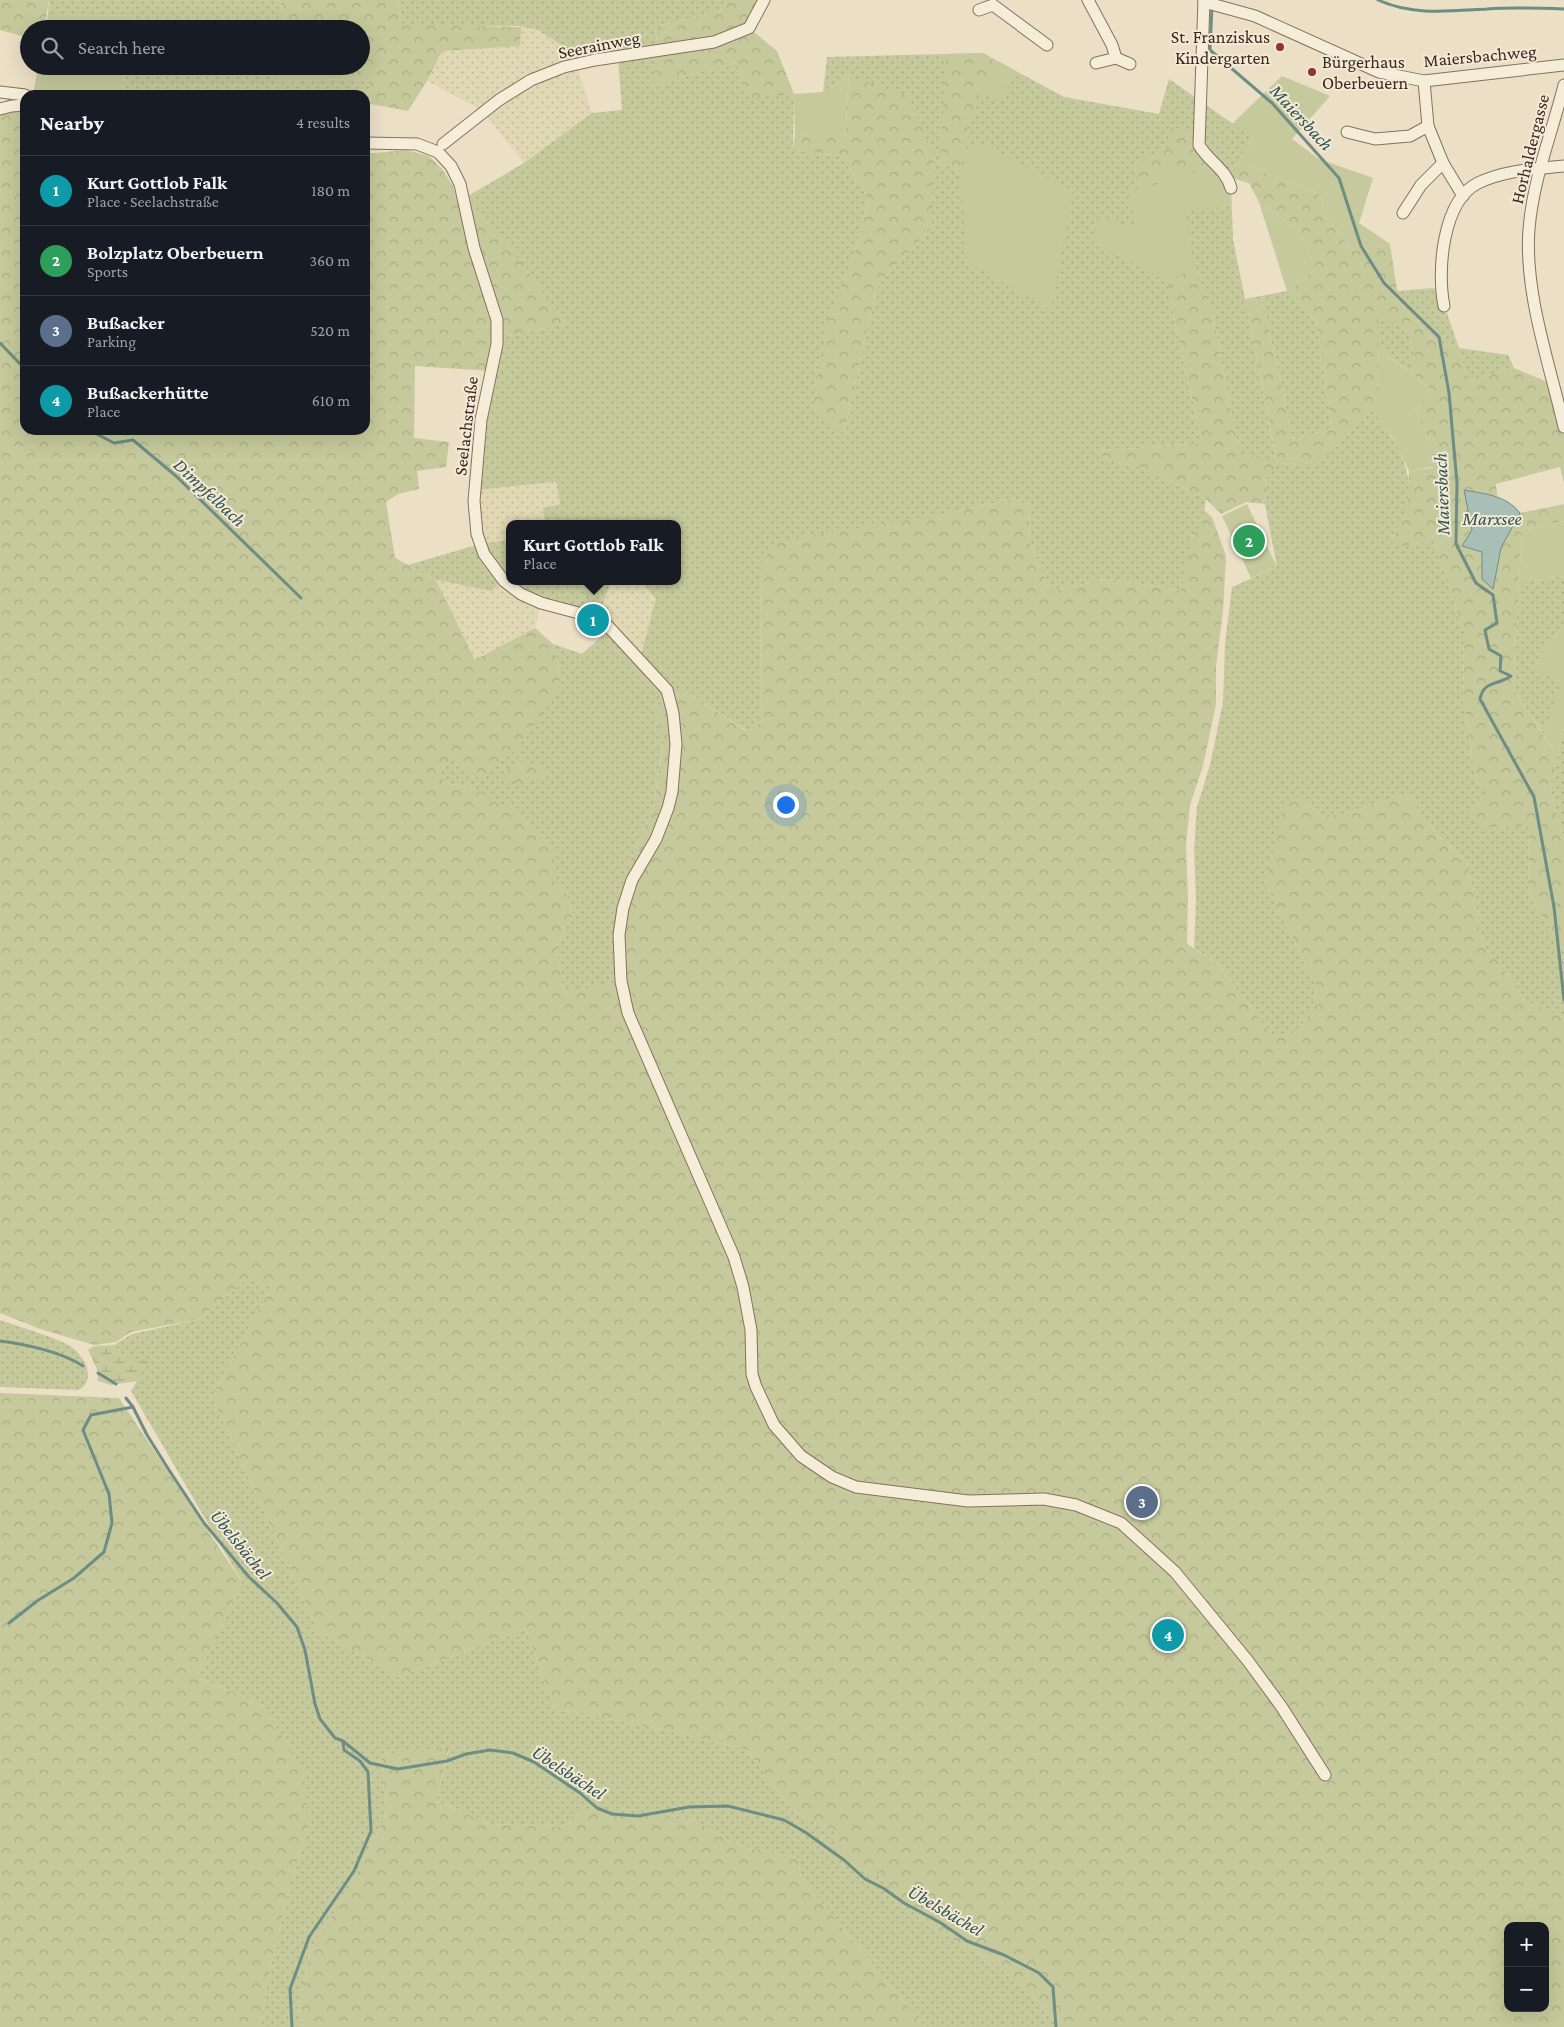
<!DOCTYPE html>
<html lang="en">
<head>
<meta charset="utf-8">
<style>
  body { margin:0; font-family:"Crimson Pro",serif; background:#242831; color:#f1f3f6 }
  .controls { position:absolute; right:15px; bottom:15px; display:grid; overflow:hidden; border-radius:10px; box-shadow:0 5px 20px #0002 }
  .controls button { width:45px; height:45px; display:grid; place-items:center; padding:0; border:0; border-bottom:1px solid #363941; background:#171b24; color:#f1f3f6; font:25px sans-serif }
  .you { position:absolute; left:785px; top:804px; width:18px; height:18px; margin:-12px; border:4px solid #fff; border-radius:50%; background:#1a73e8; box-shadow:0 0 0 8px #1a73e833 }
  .badge { display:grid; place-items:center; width:32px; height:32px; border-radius:50%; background:#b45309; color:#fff; font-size:16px; font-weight:700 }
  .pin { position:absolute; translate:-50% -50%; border:2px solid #fff; box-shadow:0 1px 5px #0006 }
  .popup { position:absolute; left:506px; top:520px; width:175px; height:65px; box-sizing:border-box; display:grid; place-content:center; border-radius:10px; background:#171b24; filter:drop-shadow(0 1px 4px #0005); font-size:16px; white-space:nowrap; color:#9ea1a6 }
  .popup b { font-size:19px; color:#f1f3f6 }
  .popup::after { content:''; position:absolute; left:50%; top:100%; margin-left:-10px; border:10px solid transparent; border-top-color:#171b24 }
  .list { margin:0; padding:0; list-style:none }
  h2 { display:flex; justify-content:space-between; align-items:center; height:65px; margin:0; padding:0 20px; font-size:21px }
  h2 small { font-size:16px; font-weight:400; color:#9ea1a6 }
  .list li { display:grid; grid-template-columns:32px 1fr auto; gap:15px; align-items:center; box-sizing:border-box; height:70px; padding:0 20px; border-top:1px solid #363941 }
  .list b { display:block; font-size:19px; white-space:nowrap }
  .list p { margin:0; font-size:16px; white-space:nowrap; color:#9ea1a6 }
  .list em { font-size:16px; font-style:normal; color:#9ea1a6 }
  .icon { flex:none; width:28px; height:28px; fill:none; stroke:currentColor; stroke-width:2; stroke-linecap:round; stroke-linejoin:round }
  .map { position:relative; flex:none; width:1564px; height:2027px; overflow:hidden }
  .search { position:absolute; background:#171b24; box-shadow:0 5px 20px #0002; left:20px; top:20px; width:350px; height:55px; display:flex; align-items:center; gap:12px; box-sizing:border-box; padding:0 18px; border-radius:28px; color:#9ea1a6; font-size:19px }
  .panel { position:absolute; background:#171b24; box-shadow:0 5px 20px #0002; left:20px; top:90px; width:350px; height:345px; border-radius:15px }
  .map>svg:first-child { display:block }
</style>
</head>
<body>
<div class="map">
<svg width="1564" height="2027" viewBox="0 0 1564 2027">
  <defs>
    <pattern id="farmland-dots" width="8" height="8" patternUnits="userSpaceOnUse" patternTransform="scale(1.25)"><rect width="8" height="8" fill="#e0d8b4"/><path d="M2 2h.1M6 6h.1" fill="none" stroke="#c1ba9a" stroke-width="1.8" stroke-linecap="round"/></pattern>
    <pattern id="grass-dots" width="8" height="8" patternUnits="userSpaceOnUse" patternTransform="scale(1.25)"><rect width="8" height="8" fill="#c5c99b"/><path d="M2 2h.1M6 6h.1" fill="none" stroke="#aaad85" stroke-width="1.8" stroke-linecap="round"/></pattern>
    <pattern id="forest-crowns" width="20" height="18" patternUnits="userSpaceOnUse" patternTransform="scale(1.25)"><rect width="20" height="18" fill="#c5c99b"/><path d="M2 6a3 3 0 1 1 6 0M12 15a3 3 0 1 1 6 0" fill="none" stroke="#aaad85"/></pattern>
    <pattern id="wetland-marsh" width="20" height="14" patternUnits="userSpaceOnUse" patternTransform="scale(1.25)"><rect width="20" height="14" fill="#c5c99b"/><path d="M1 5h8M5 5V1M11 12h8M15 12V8" fill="none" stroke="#aaad85"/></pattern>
  </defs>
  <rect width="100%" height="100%" fill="#ebdfc6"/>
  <g fill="url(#farmland-dots)">
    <polygon points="519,26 538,30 580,57 576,64 592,113 524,163 482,110 427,81 442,51 520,46"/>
    <polygon points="556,482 560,504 543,508 545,524 509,524 509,540 480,544 476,490"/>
    <polygon points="436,580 492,591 498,584 541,603 535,628 475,661"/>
    <polygon points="611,581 642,581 657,599 641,656 598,620"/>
  </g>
  <g fill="url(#grass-dots)">
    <polygon points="49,0 280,0 286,29 133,29 135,16 48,14"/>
    <path d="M399,0H726L722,10L655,27L658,51L652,89L676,78L737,63L749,97L794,94L793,150L841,156L868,198L854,255L844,433L878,285L932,227L849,76L823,92L827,57L983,53L1064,97L1159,114L1169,79L1253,138L1228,178L1231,188L1233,239L1245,299L1287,291L1317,322L1332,429L1293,439L1262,298L1246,302L1277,464L1322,462L1372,409C1395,439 1415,468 1407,507C1405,518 1397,529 1392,539L1394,546L1434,541L1464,631L1463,698L1475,777L1486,798V828L1529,826L1528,894L1564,952V1018L1524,1000L1502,965L1483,945L1467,862L1439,836L1406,794L1342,815L1321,814L1297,797L1266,884L1316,986L1313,1008L1297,1032L1273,1037L1219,965L1194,948L1196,900L1194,848L1197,807L1210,765L1223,702L1225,644L1232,587L1277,567L1265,504L1267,478L1239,454L1212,310L1169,281L1174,318L1202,443L1100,451L1105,459L1142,468L1206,499L1202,526L1193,534L1182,590L1108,579L1050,591L1030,542L1029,506L1015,499L943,514L760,567L761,723L747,731L685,691L654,704L663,741L653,809L633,853L617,983L564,993L556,947L573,915L566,893L554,882V850L473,788L445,783L440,772L452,758L561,674L553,644L582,654L610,629L641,655L656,599L642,581H677V524H545L543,508L560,504L556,482L476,490L481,420L503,337L564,324L468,196L524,163L592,113L622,110L618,58L576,64L580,57L538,30L519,26H402Z"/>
    <polygon points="126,66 269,66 281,82 368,78 371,104 365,105 365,95 121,95"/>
    <polygon points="1434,288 1444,305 1459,348 1508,355 1514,368 1468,382 1459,348 1436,342 1399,303 1397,291"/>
    <polygon points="1378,314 1407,331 1415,356 1404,368 1378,348"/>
    <polygon points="509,540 509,581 611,581 601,610 586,615 541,603 498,584 492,591 436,580 408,565 480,544"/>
    <polygon points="1564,576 1564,621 1562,627 1531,668 1563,681 1544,735 1513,688 1519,583"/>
    <polygon points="1564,728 1564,840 1551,792 1557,756"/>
    <polygon points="247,1279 271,1287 212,1397 318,1631 398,1677 526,1628 554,1709 666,1730 747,1750 792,1811 835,1831 836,1862 878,1875 925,1924 987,1958 1033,1995 1059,2027 925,2027 801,1878 798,1858 739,1846 695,1821 575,1810 568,1827 491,1824 436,1801 449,1749 381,1754 386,1816 342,1901 310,1949 299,2009 303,2027 260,2027 268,1979 287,1896 309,1825 263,1705 197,1677 242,1582 131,1391 137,1381 125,1357 114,1345 132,1334 200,1319"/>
    <path d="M0,1320C16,1326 62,1339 73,1348C81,1355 88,1364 88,1375C88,1382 84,1388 78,1390L0,1387Z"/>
  </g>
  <g fill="url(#forest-crowns)" fill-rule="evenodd">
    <polygon points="0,0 49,0 44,29 29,29 29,38 0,30"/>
    <polygon points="280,0 399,0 402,25 521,27 520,46 442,51 427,81 408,111 371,104 368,78 281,82 269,66 361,66 361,29 286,29"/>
    <polygon points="726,0 764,0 749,28 777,51 794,94 749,98 737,63 676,78 651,90 658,51 655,27 722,10"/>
    <polygon points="983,53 993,59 979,93 960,171 940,163 946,54"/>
    <polygon points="849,76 908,96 933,154 932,227 878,285 844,433 812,410 827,323 854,255 868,198 841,156 793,150 795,135 845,137"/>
    <path d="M25,97V430H365V154L405,150L429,156L442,169L453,186L479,276L494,320L491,371L415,366L414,438L449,442L446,467L417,471L419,489L398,494L386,502L395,558L436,580L475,660L535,628L553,644L561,674L556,694L517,749L480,779L452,758L440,772L445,783L473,788L513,810L554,850V881L566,893L573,915L556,947L564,993L617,982L616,918L633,853L653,809L663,743L654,704L685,691L746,731L761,723L760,567L775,542L943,514L1015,499L1029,506L1030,542L1050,591L1108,579L1181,590L1193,534L1202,526L1204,510L1212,517L1226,556L1223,611L1216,666V704L1203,766L1190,805L1186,845L1188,898L1187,944L1219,965L1273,1037L1297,1032L1313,1008L1316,986L1266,884L1284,801L1297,797L1321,814L1342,815L1406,794L1439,836L1467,862L1483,945L1502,965L1524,1000L1564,1018V2027H1059L1033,1995L987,1958L925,1924L878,1875L835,1862V1831L792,1811L747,1750L666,1730L554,1709L526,1628L398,1677L318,1631L212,1397L271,1287L247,1279L200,1319L131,1332L116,1342L94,1345L40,1329L0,1313V105L10,98ZM1508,1926H1545V2008H1508Z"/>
    <polygon points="1171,127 1199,133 1199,145 1228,177 1238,162 1319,194 1326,217 1353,251 1390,244 1399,303 1436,342 1459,348 1468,382 1514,368 1543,380 1556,391 1564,415 1564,483 1560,467 1496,484 1497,496 1464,490 1472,530 1462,546 1482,552 1482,578 1493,588 1501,548 1520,513 1564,504 1564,521 1522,530 1513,688 1557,756 1551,792 1564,840 1564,952 1528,894 1529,826 1486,828 1465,815 1486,798 1475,777 1463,698 1464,631 1434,541 1394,547 1392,540 1407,508 1409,471 1433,468 1433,448 1415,409 1430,389 1404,368 1415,356 1407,331 1378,315 1379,398 1372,409 1322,462 1277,464 1267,478 1265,504 1246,502 1221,514 1206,499 1142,468 1105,459 1099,451 1202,443 1174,318 1168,281 1194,268 1212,310 1239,454 1277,463 1246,302 1262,298 1293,439 1332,429 1317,322 1287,291 1316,270 1301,232 1259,202 1249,183 1228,177 1165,169 1164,182 1138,190 1137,168 1141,159 1169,149"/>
    <polygon points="472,200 515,254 565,324 503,337 460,204"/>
    <polygon points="524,760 542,767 549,775 517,784 501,775 516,762"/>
    <polygon points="0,1393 119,1398 242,1582 197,1677 263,1705 304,1772 309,1825 287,1896 268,1979 260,2027 0,2027"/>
    <polygon points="449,1748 436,1801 491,1824 568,1827 575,1809 695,1821 739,1846 798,1858 801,1878 925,2027 303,2027 299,2009 310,1949 342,1901 386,1816 381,1754"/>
  </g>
  <polygon fill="url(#wetland-marsh)" points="114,1345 125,1357 149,1360 137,1381 111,1385 98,1381 97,1369 88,1350 94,1346"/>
  <g fill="#c5c99b">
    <polygon points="48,14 135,16 133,29 44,29"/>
    <polygon points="993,59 1015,71 1001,101 979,93"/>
    <polygon points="38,66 126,66 121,95 33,95"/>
    <polygon points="849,76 845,138 795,135 794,94 823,92"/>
    <polygon points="1282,76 1330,96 1292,139 1319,159 1373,178 1359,223 1390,244 1353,251 1326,217 1319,194 1238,162 1253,138 1232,124"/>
    <polygon points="976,140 1073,191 1051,310 967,262 960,171"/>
    <polygon points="1165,169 1228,177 1231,188 1231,207 1186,209 1194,268 1168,281 1090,241 1100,216 1136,229 1129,193 1164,182"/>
    <polygon points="1259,202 1301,232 1316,270 1287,291"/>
    <polygon points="1378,348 1430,389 1415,409 1433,448 1433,467 1409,471 1392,436 1372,409 1379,397"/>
    <polygon points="1247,504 1277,567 1251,578 1222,516"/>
    <polygon points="1564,521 1564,576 1519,583 1522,530"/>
    <polygon points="1564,621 1564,728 1557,756 1544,735 1562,681 1530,669 1562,627"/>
  </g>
  <path fill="#a7bfb7" stroke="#6e8d84" d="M1464,490C1485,494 1506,495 1520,513L1501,548L1493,589L1482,579V552L1462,546L1472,530Z"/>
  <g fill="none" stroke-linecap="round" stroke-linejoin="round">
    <g stroke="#6e8d84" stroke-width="3">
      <path d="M1378,0C1413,16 1450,11 1487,9C1512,7 1539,8 1564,9"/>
      <path d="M1212,7L1210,50L1272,103L1339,178L1361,246L1384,283L1439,337L1449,393L1457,483L1456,544L1476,583L1493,595L1497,623L1485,630L1489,649L1501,656L1500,671L1511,676C1497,686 1484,680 1480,699L1534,797L1554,907L1564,1000"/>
      <polyline points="0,343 25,369"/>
      <polyline points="89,430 114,443 133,440 176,476 301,598"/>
      <path d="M0,1341C25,1344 62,1352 83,1366"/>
      <polyline points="98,1373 116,1384"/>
      <polyline points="126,1398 133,1407 147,1435 169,1470 204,1523 249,1577 277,1603 297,1627 305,1650 315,1704 320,1719 335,1738 343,1741 370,1763 398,1769 447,1761 466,1754 490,1750 513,1753 534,1762 580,1793 597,1808 612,1814 638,1816 689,1807 728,1806 784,1820 805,1832 844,1860 865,1879 883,1888 904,1903 941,1923 967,1941 1004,1955 1039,1973 1053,1987 1056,2027"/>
      <polyline points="9,1623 37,1601 74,1578 104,1552 112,1523 109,1494 83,1430 91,1415 133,1407"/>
      <polyline points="292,2027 290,1989 309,1937 354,1871 371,1831 368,1772 360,1761 344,1750 343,1742"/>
    </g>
    <g stroke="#85715d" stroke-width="13">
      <g id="street">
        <polyline points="1088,0 1112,45 1116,58"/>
        <path d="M1204,0L1199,145C1208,161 1226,169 1231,188"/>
        <polyline points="1204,2 1255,16 1379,72 1424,81 1564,65"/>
        <polyline points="979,10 993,5 1047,45"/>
        <polyline points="1096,63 1116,58 1130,64"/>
        <polyline points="1424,81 1428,126 1443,163 1463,196"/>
        <path d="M1564,85C1552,133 1533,179 1529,229C1524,293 1550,365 1564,427"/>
        <polyline points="0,92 25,95"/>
        <polyline points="0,109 12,106 25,105"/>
        <polyline points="1347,132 1375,139 1410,136 1428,126"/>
        <polyline points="365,143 417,144 438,152 451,166 460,184 474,248 497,320 497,344 481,420 474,501 477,534 484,554 504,581 521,594 541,603 586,615 606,624 667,690 673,713 676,744 672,792 668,808 656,839 632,880 623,908 619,935 621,981 628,1013 734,1257 743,1287 751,1330 752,1374 756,1387 774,1425 801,1456 832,1477 856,1487 968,1501 1044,1499 1076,1505 1121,1523 1175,1572 1248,1661 1281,1706 1325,1775"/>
        <polyline points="443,144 499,100 531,80 564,67 595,60 714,42 749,28 764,0"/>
        <polyline points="1403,213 1421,185 1443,163"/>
        <path d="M1444,306C1437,272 1442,201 1478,183C1505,170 1535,169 1564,166"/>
      </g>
    </g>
    <use href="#street" stroke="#f6edd9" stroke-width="11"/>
  </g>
  <g fill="#903135" stroke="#f3e9d5" stroke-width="2">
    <circle cx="1280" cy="47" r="5"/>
    <circle cx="1312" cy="72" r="5"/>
  </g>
  <g text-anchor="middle" stroke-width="4" stroke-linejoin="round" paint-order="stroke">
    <g font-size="18" fill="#372a20" stroke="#f3e9d5" text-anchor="end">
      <text x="1270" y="43">St. Franziskus<tspan x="1270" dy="21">Kindergarten</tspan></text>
      <text x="1322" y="68" text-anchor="start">Bürgerhaus<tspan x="1322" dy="21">Oberbeuern</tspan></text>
    </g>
    <g font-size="18" fill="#372a20" stroke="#f3e9d5">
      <text transform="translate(599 45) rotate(-11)" y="6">Seerainweg</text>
      <text transform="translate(1480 56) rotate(-5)" y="6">Maiersbachweg</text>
      <text transform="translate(1530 149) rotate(-76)" y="6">Horhaldergasse</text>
      <text transform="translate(466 426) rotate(-83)" y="6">Seelachstraße</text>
    </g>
    <g font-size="19" font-style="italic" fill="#305552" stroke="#f3e9d5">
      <text transform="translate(1302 117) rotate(47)" y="7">Maiersbach</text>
      <text transform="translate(210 492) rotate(43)" y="7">Dimpfelbach</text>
      <text transform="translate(1441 494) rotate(-92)" y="7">Maiersbach</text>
      <text x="1492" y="525">Marxsee</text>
      <text transform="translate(241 1544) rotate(51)" y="7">Übelsbächel</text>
      <text transform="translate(569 1772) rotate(33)" y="7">Übelsbächel</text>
      <text transform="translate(946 1910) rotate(30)" y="7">Übelsbächel</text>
    </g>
  </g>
</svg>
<div class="controls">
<button>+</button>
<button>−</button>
</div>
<div class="you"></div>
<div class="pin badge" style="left:593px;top:620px;background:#0f9aa8">1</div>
<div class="popup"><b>Kurt Gottlob Falk</b>Place</div>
<div class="pin badge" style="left:1249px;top:541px;background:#2e9e5b">2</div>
<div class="pin badge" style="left:1142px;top:1502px;background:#5c6f8a">3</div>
<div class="pin badge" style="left:1168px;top:1635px;background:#0f9aa8">4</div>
<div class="search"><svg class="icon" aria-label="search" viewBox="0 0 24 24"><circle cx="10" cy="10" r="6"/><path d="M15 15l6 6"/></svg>Search here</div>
<section class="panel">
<h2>Nearby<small>4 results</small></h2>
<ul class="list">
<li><span class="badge" style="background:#0f9aa8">1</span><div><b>Kurt Gottlob Falk</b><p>Place · Seelachstraße</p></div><em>180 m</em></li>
<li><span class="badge" style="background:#2e9e5b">2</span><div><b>Bolzplatz Oberbeuern</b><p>Sports</p></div><em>360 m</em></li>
<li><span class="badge" style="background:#5c6f8a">3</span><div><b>Bußacker</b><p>Parking</p></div><em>520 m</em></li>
<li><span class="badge" style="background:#0f9aa8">4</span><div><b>Bußackerhütte</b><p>Place</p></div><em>610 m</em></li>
</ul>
</section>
</div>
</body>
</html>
